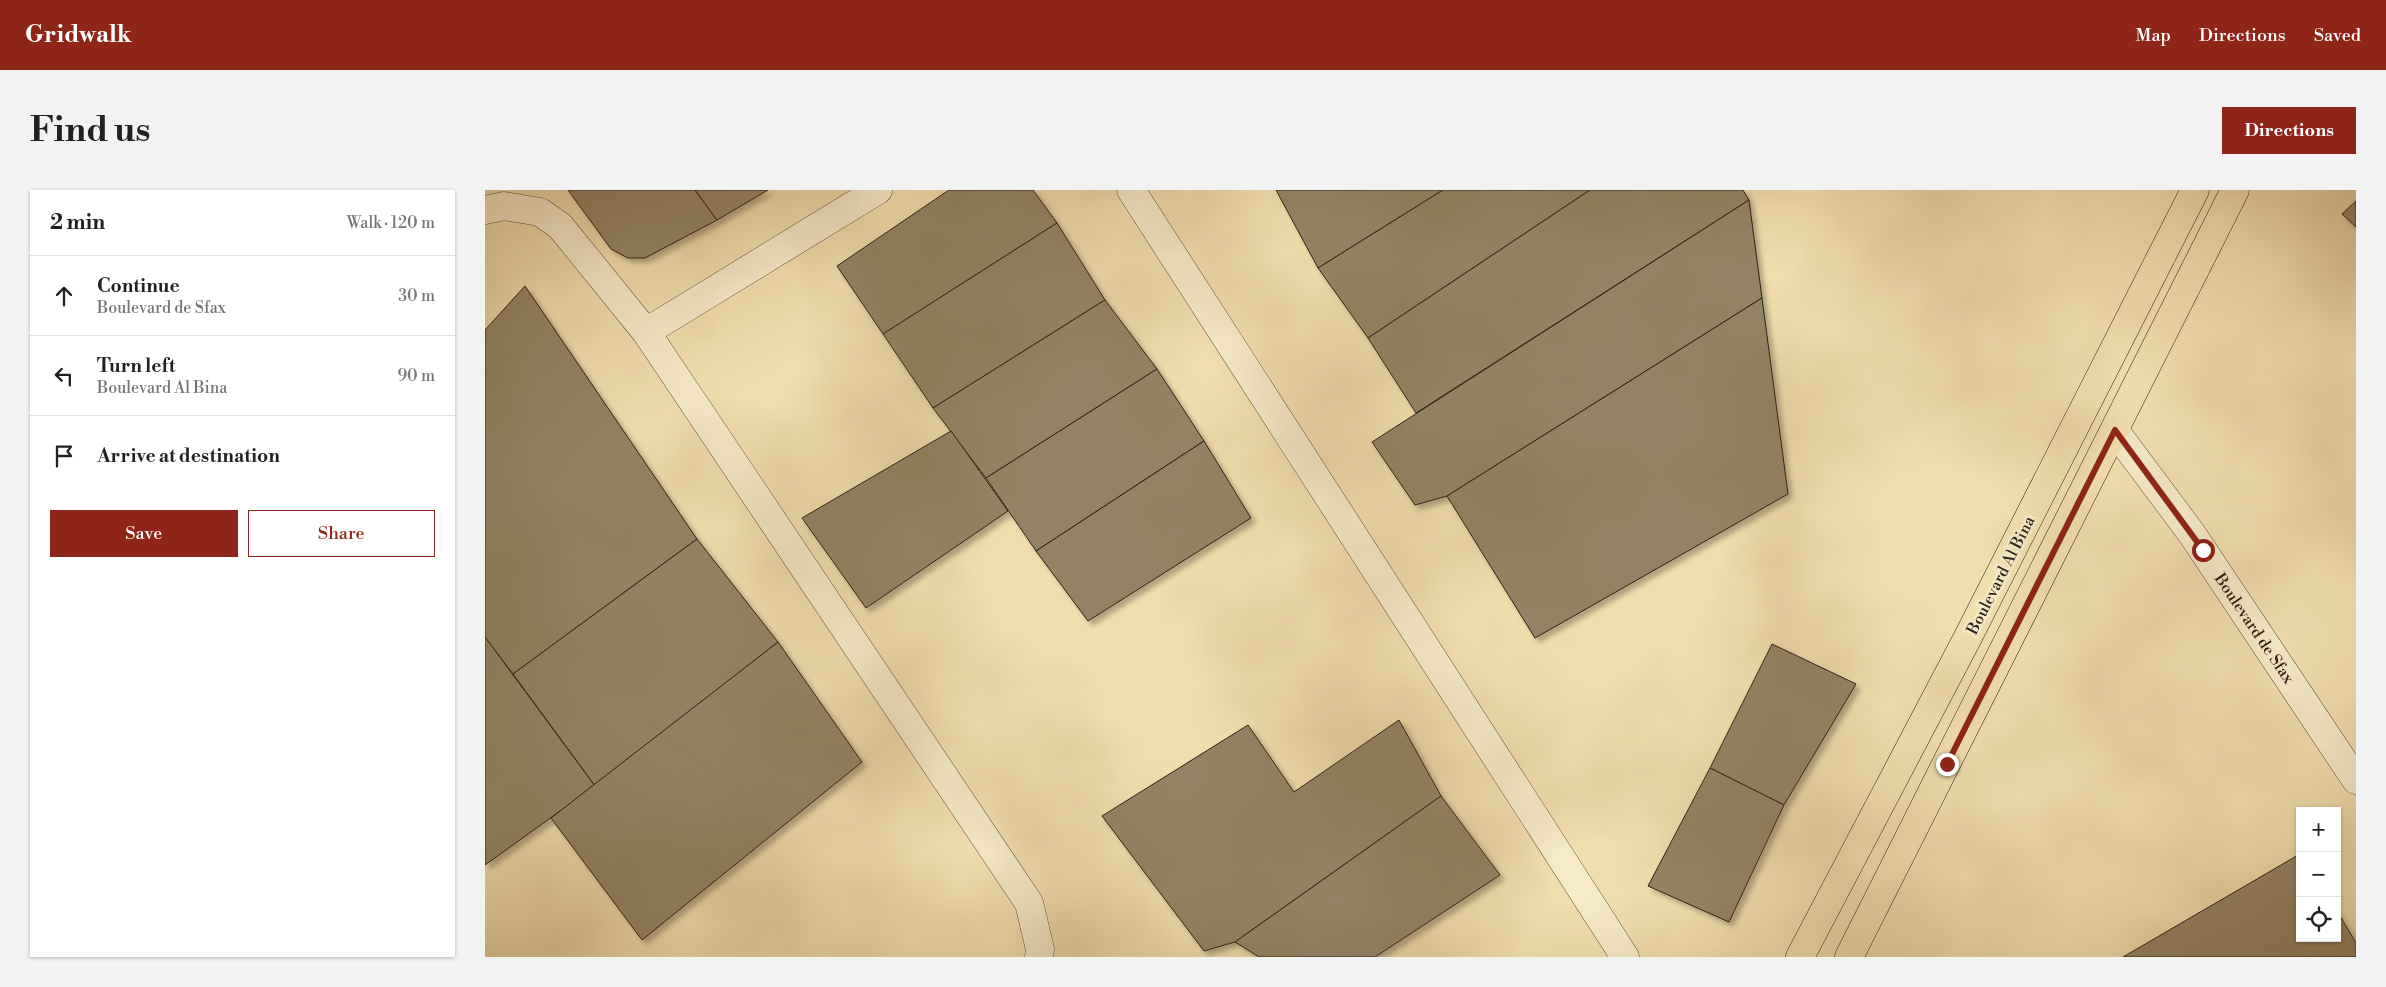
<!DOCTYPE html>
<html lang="en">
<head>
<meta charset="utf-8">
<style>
  body { margin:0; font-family:"Libre Bodoni",serif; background:#f2f2f2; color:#202124 }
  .controls { position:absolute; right:15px; bottom:15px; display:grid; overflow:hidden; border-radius:0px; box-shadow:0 1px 4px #0004 }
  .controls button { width:45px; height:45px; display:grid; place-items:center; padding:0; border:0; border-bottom:1px solid #e0e0e0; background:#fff; color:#202124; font:25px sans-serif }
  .stop { position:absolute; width:15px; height:15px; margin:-11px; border:4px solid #8f2418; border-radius:50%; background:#fff }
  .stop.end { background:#8f2418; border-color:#fff; box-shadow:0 1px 5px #0008 }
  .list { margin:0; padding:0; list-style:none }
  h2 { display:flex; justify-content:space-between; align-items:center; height:65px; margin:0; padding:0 20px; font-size:21px }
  h2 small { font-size:16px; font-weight:400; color:#757577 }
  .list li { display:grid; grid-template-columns:32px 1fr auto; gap:15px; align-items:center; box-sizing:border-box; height:80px; padding:0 20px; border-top:1px solid #e0e0e0 }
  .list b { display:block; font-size:19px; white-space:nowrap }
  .list p { margin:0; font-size:16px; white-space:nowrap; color:#757577 }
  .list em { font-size:16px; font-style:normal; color:#757577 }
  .actions { display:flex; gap:10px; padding:15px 20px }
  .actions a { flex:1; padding:11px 0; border:1px solid #8f2418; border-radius:0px; text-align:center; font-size:18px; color:#8f2418 }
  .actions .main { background:#8f2418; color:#fff }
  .icon { flex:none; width:28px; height:28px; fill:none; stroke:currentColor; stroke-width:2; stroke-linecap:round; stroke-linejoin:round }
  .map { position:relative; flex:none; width:1871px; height:767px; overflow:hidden; border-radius:0px }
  header { display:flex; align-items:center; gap:30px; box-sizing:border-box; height:70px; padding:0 25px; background:#8f2418; color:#fff }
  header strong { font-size:24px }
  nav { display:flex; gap:28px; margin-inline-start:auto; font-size:18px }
  .intro { display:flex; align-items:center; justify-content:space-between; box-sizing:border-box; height:120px; padding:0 30px }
  h1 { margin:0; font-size:35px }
  .button { padding:12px 22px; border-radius:0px; background:#8f2418; color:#fff; font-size:18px; font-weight:700 }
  main { display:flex; gap:30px; padding:0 30px }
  aside { flex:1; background:#fff; border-radius:0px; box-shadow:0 1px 4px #0004 }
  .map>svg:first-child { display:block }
</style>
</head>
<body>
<header>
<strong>Gridwalk</strong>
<nav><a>Map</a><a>Directions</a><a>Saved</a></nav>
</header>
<div class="intro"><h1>Find us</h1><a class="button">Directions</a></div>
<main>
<aside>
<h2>2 min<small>Walk · 120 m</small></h2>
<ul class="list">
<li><svg class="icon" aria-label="ahead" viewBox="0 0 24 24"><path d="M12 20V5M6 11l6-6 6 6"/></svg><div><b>Continue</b><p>Boulevard de Sfax</p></div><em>30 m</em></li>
<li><svg class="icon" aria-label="left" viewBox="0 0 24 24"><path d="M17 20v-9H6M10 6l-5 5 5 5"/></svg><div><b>Turn left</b><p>Boulevard Al Bina</p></div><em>90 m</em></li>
<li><svg class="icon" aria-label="arrive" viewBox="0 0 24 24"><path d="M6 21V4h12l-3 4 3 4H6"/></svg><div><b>Arrive at destination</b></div></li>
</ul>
<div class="actions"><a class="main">Save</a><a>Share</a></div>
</aside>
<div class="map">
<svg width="1871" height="767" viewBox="0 0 1871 767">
  <defs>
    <filter id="shadow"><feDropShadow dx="4.5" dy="4.5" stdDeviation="2.5" flood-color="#0004"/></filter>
  </defs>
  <rect width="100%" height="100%" fill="#f1deae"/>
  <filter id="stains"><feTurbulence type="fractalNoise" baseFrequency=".004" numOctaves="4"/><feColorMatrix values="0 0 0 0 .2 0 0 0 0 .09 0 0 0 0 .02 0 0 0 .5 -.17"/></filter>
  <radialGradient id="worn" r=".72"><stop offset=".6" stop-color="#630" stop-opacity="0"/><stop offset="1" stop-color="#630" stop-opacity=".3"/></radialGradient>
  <g fill="#938366" stroke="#2d2117" filter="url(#shadow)">
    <polygon points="83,0 210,0 232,30 160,68 143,68 126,59"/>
    <polygon points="210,0 283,0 232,30"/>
    <polygon points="464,0 548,0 572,33 398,144 352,76"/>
    <polygon points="791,0 958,0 833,78"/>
    <polygon points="958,0 1105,0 883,148 833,78"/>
    <polygon points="1105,0 1258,0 1264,10 931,223 883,148"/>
    <polygon points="1264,10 1277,108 962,306 930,315 887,252"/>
    <polygon points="1871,11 1871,37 1857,24"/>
    <polygon points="572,33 620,110 448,218 398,144"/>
    <polygon points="40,96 212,349 28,484 0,447 0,140"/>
    <polygon points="1277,108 1303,304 1050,448 962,306"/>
    <polygon points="620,110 672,179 501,288 448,218"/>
    <polygon points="672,179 719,251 551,361 501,288"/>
    <polygon points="466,241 523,321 381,418 317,328"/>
    <polygon points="719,251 766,328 603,431 551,361"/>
    <polygon points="212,349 293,452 110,596 28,484"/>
    <polygon points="0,447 110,596 0,675"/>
    <polygon points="293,452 377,572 157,750 66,628"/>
    <polygon points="1287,454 1371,494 1299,615 1225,578"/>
    <polygon points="914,530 956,606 750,752 719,761 617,626 763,535 809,602"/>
    <polygon points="1225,578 1299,615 1244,732 1163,696"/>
    <polygon points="956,606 1015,685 890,767 774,767 750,752"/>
    <polygon points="1815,664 1815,748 1852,748 1852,721 1871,753 1871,767 1638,767"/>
  </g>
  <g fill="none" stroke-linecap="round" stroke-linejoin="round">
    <g stroke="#5e503d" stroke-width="29">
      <g id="minor">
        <polyline points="646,0 1140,767"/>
        <polyline points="0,20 19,16 55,22 75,36 161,142 544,713 555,759 554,767"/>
        <polyline points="161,142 393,0"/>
        <polyline points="1630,241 1707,344 1871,590"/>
      </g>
    </g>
    <g stroke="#2d2117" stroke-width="29">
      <g id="major">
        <polyline points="1315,767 1482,449 1710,0"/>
        <polyline points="1364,767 1750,0"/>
      </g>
    </g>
    <use href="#minor" stroke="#f6eaca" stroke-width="28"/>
    <use href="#major" stroke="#f1deae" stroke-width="28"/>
  </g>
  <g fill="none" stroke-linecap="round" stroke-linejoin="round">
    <polyline stroke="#8f2418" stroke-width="6" points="1462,574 1630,240 1718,360"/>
  </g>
  <g text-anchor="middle" stroke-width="5" stroke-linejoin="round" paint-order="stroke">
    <g font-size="16" fill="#2d2117" stroke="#f6eaca">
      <text transform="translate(1515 385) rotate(-63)" y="6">Boulevard Al Bina</text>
      <text transform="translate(1770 438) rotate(56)" y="6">Boulevard de Sfax</text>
    </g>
  </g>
  <rect width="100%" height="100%" filter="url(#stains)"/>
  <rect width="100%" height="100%" fill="url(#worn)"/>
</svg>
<div class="controls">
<button>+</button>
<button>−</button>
<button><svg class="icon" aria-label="locate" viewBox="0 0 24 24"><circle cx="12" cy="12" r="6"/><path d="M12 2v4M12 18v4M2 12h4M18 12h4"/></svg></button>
</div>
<div class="stop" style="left:1718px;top:360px"></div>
<div class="stop end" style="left:1462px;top:574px"></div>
</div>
</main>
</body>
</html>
